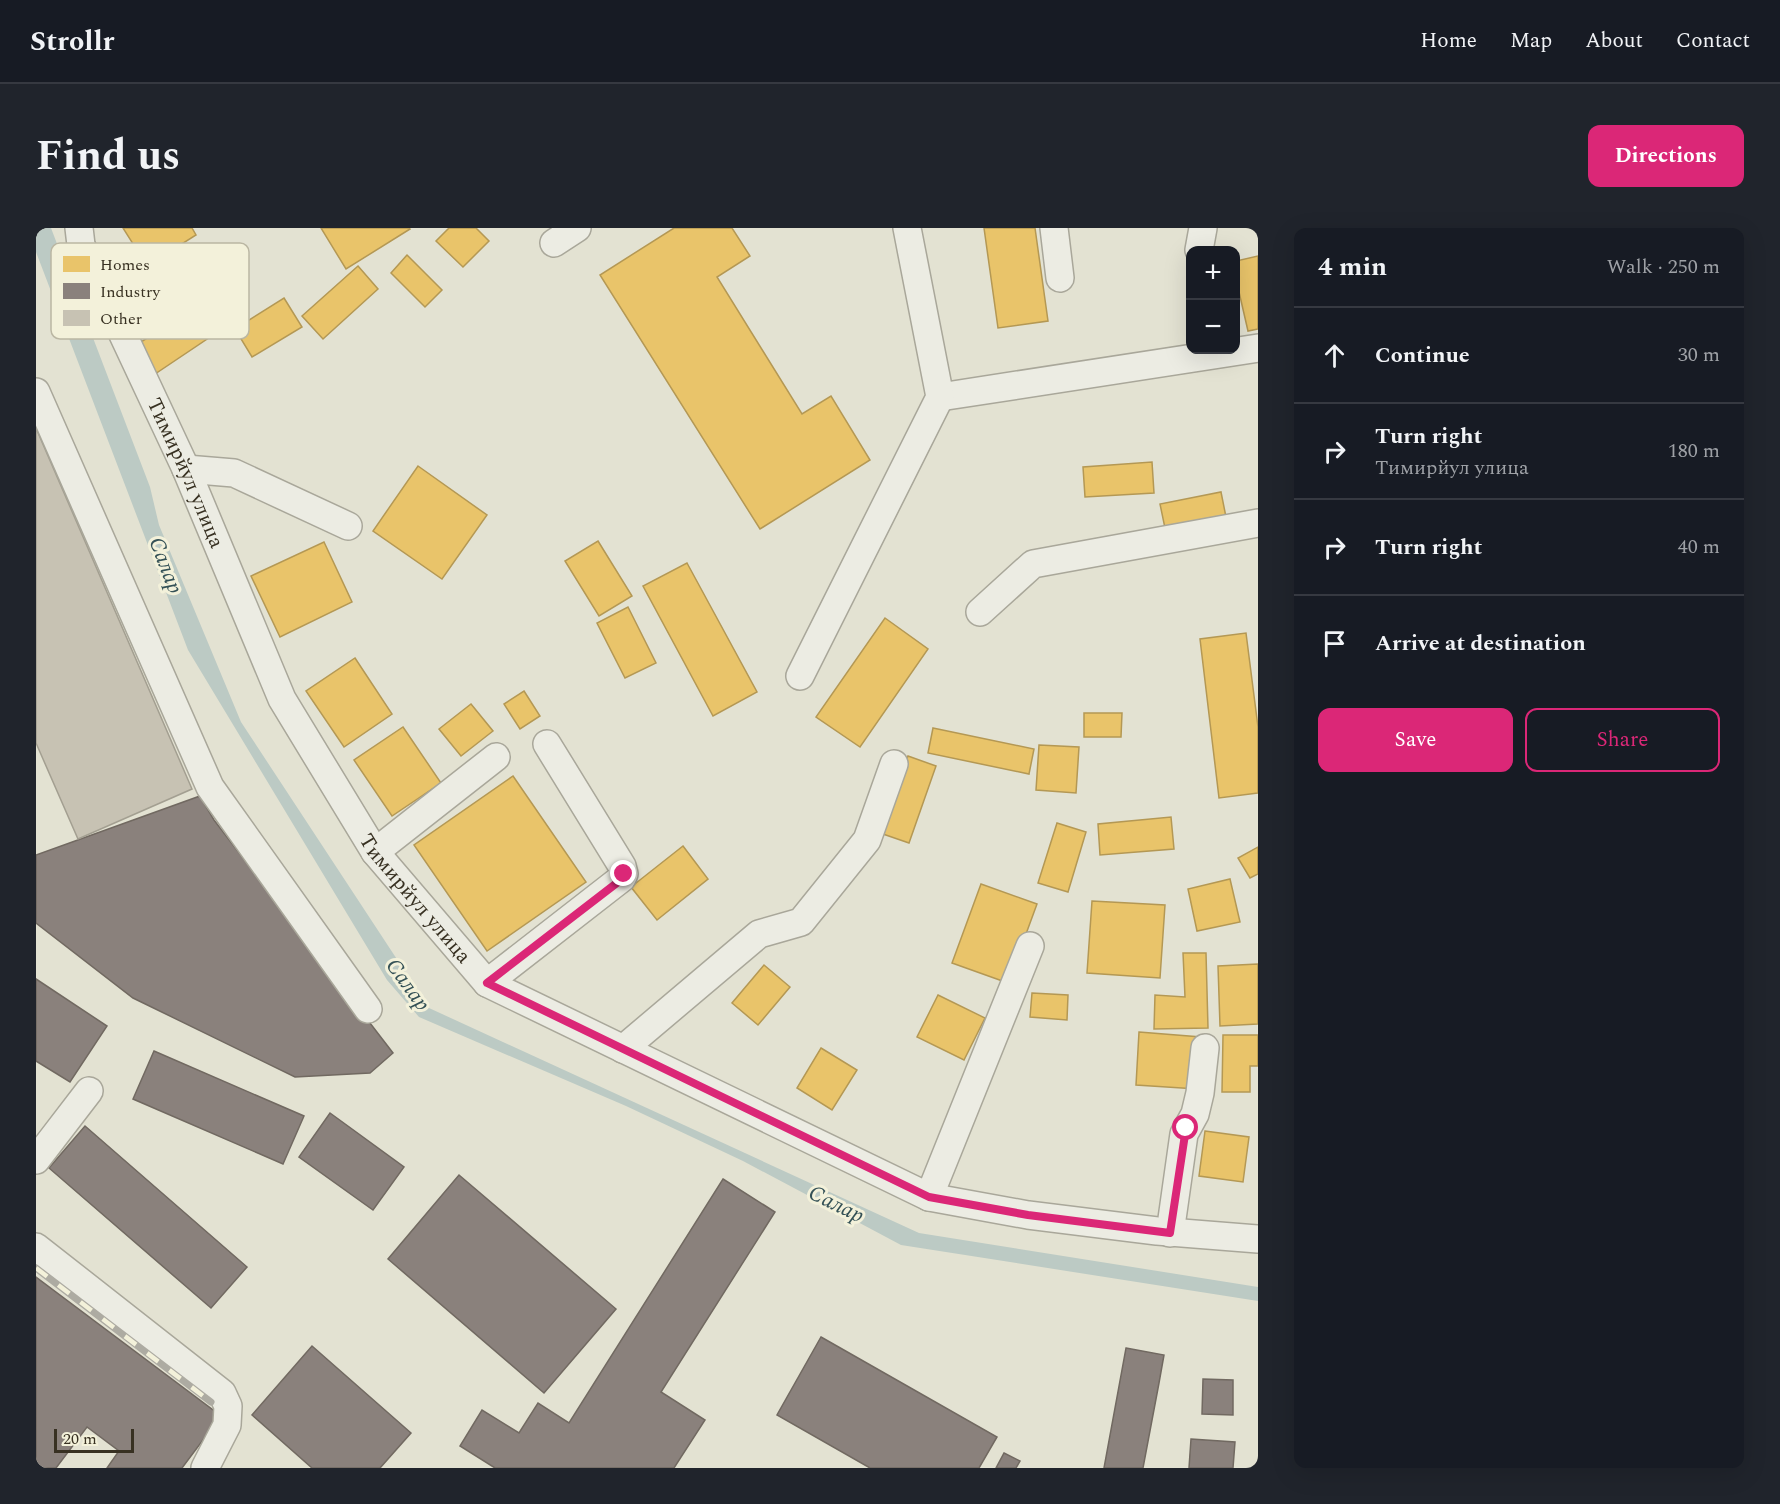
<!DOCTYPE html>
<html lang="en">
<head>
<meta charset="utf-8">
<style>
  body { margin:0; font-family:Spectral,serif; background:#20242c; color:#f1f3f6 }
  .controls { position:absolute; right:18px; top:18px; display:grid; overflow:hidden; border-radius:12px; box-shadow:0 6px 24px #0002 }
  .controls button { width:54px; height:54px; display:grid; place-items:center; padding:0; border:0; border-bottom:2px solid #363941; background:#171b24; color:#f1f3f6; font:30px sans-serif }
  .scale { position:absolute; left:18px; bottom:15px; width:80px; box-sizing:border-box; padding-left:6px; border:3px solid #383122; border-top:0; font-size:16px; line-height:21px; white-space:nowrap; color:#383122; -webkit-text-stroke:4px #f3f1da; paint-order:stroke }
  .stop { position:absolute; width:18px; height:18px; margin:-14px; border:4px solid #db2777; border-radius:50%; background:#fff }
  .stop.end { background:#db2777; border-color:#fff; box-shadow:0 2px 6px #0008 }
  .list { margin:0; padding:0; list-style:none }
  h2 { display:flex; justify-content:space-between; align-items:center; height:78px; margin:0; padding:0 24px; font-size:26px }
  h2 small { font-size:20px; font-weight:400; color:#9ea1a6 }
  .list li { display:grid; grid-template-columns:39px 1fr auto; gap:18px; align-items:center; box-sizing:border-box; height:96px; padding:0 24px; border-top:2px solid #363941 }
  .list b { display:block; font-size:22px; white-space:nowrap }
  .list p { margin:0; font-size:20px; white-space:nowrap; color:#9ea1a6 }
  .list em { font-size:20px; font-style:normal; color:#9ea1a6 }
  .actions { display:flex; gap:12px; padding:18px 24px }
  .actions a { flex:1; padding:14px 0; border:2px solid #db2777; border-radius:12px; text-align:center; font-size:21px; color:#db2777 }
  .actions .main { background:#db2777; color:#fff }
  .icon { flex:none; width:33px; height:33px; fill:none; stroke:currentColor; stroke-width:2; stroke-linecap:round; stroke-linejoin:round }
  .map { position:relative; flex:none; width:1222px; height:1240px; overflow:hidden; border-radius:12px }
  header { display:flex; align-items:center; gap:36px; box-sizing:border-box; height:84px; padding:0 30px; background:#171b24; border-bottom:2px solid #363941 }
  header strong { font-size:28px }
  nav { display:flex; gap:33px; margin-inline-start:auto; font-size:21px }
  .intro { display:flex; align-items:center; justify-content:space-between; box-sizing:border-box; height:144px; padding:0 36px }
  h1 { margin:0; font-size:42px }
  .button { padding:15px 27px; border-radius:12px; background:#db2777; color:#fff; font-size:21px; font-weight:700 }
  main { display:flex; gap:36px; padding:0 36px }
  aside { flex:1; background:#171b24; border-radius:12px; box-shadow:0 6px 24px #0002 }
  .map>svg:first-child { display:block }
</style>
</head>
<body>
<header>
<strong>Strollr</strong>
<nav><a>Home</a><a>Map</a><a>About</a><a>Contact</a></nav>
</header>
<div class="intro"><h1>Find us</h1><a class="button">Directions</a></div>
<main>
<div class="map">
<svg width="1222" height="1240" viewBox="0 0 1222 1240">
  <rect width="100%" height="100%" fill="#e3e2d2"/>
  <polygon fill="#bccac4" points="0,0 15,0 114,259 123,297 205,494 393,780 883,1005 1222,1059 1222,1073 865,1017 707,933 590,878 383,789 351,752 152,422 0,24"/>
  <g fill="#e9c46a" stroke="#b49854" stroke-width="1.5">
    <polygon points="87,0 156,0 160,7 111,38"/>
    <polygon points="285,0 373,0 374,1 310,41"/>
    <polygon points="413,0 440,0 453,13 427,39 400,13"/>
    <polygon points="638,0 696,0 714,28 681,49 766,186 795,168 834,232 724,301 564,47"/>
    <polygon points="948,0 999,0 1012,93 962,100"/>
    <polygon points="371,27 406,62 389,79 355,45"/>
    <polygon points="1222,28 1222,101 1212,103 1200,51 1200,33"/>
    <polygon points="144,30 186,101 119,146 100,117 148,87 122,46"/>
    <polygon points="322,38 342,61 287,111 266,88"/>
    <polygon points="248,70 266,99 216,129 199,101"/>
    <polygon points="1116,234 1118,265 1049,269 1047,239"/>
    <polygon points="382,238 451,287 406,351 337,303"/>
    <polygon points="1185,264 1191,294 1130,305 1124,276"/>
    <polygon points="562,313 596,368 563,388 529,333"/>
    <polygon points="288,314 316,374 244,409 215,348"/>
    <polygon points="651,335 721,464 677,488 607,358"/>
    <polygon points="592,379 620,435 589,450 561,395"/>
    <polygon points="849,390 892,421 824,519 780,489"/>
    <polygon points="1210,405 1222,499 1222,565 1183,570 1164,411"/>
    <polygon points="319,430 356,486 308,519 270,463"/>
    <polygon points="488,463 504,488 484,501 468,476"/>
    <polygon points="435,476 457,503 425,528 403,501"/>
    <polygon points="1048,485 1086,485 1085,509 1048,509"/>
    <polygon points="367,499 405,555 356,588 318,532"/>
    <polygon points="897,500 998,521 993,546 892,525"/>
    <polygon points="1003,517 1043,519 1040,565 1000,562"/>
    <polygon points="872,528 900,538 873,615 844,605"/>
    <polygon points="477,548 550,654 451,723 378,617"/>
    <polygon points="1135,589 1138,621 1064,627 1062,596"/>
    <polygon points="1021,595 1050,604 1032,664 1002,655"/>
    <polygon points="647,618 672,651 621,692 595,659"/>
    <polygon points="1222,619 1222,646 1214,650 1202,630"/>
    <polygon points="1194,651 1204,694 1161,703 1152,661"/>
    <polygon points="945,656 1001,676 972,755 916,735"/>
    <polygon points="1056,673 1129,677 1124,750 1051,745"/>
    <polygon points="1147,725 1170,725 1172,800 1118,801 1119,767 1149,769"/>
    <polygon points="1222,736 1222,796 1184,798 1182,738"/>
    <polygon points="728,737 754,759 722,797 696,775"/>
    <polygon points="996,765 1032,767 1031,792 994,789"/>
    <polygon points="902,767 949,790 928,832 881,809"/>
    <polygon points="1103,804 1165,809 1161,861 1100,857"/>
    <polygon points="1187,807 1222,807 1222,838 1214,838 1214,864 1186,864"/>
    <polygon points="785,820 821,842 796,882 761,860"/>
    <polygon points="1169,903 1213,909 1207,954 1163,948"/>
  </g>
  <g fill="#8a817c" stroke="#716961" stroke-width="1.5">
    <polygon points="164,568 178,592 357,825 334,845 259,849 97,770 0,695 0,627"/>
    <polygon points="0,751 71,798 34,854 0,833"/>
    <polygon points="118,823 268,888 247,936 97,871"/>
    <polygon points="294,885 368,939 337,982 263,929"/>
    <polygon points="49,898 211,1039 175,1080 13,940"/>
    <polygon points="423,947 580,1081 508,1165 352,1031"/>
    <polygon points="687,951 739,984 625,1164 669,1192 638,1240 459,1240 424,1218 446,1182 483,1205 502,1175 533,1195"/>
    <polygon points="0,1049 185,1188 146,1240 71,1240 83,1223 51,1199 20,1240 0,1240"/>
    <polygon points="785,1109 961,1209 943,1240 834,1240 741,1187"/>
    <polygon points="276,1118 375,1205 344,1240 276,1240 216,1187"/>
    <polygon points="1090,1120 1128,1127 1123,1155 1107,1240 1068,1240"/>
    <polygon points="1167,1151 1197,1152 1197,1187 1166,1186"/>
    <polygon points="1155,1211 1199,1214 1197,1240 1153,1240"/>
    <polygon points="968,1225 984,1233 980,1240 960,1240"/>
  </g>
  <polygon fill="#c7c2b3" stroke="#a39f91" stroke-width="1.5" points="0,200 156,561 42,611 0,515"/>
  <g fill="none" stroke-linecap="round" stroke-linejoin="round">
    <g stroke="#a9a79a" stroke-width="30">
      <g id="minor">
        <path id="s1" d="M43,0L45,17L150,241L246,471L339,624L451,755L893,969L992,987L1121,1003L1222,1011"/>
        <polyline points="1018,0 1024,50"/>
        <polyline points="518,15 541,0"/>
        <polyline points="1163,22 1167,0"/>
        <polyline points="0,164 174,559 332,781"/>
        <polyline points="904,169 1222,120"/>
        <polyline points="150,241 198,245 312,298"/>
        <polyline points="944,384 997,336 1222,295"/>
        <polyline points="764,448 904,169 871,0"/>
        <polyline points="339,624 460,529"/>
        <polyline points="451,755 586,650 588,646 586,638 511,516"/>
        <polyline points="587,821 723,706 765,694 831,612 858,536"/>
        <polyline points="0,932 53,863"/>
        <polyline points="893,969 994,718"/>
        <polyline points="1134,1005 1148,906 1159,886 1164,865 1169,820"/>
        <polyline points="0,1019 186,1165 192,1178 191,1197 169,1240"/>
      </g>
    </g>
    <use href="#minor" stroke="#ecece3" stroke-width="27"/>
    <g stroke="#adaba2" stroke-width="7">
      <polyline id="rail" points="0,1040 175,1174"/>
    </g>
    <use href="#rail" stroke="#f3f1da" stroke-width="4.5" stroke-dasharray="14" stroke-linecap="butt"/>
  </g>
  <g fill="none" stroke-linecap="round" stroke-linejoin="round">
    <polyline stroke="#db2777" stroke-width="8" points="588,646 586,651 451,755 893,969 992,987 1134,1005 1150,900"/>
  </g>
  <g text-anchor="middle" stroke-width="6" stroke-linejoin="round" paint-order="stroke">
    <g font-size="21" fill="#383122" stroke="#f3f1da">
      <text dy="7" stroke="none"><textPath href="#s1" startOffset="268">Тимирйул улица</textPath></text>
      <text dy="7" stroke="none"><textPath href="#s1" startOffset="754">Тимирйул улица</textPath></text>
    </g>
    <g font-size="22" font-style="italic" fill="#345156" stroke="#f3f1da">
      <text transform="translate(131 337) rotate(69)" y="8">Салар</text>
      <text transform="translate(373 756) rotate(54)" y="8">Салар</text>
      <text transform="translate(801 975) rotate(26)" y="8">Салар</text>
    </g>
  </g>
  <rect x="15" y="15" width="198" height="96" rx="9" fill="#f3f1da" stroke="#bbb7a3" stroke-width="1.5"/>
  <rect x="27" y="28" width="27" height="16" fill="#e9c46a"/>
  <rect x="27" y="55" width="27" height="16" fill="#8a817c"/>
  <rect x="27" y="82" width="27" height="16" fill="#c7c2b3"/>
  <g font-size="16" fill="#383122">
    <text x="64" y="42">Homes</text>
    <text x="64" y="69">Industry</text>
    <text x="64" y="96">Other</text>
  </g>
</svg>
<div class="controls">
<button>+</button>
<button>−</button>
</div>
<div class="scale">20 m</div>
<div class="stop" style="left:1150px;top:900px"></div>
<div class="stop end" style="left:588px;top:646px"></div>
</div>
<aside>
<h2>4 min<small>Walk · 250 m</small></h2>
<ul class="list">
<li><svg class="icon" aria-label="ahead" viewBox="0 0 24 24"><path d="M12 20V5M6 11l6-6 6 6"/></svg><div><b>Continue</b></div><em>30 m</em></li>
<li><svg class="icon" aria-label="right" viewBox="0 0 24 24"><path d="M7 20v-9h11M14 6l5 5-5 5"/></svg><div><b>Turn right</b><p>Тимирйул улица</p></div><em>180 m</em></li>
<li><svg class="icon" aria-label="right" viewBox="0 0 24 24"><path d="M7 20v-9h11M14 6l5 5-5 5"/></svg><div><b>Turn right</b></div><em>40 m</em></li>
<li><svg class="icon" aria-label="arrive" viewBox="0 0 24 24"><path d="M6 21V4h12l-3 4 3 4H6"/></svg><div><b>Arrive at destination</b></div></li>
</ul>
<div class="actions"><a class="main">Save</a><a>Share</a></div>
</aside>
</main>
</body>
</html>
